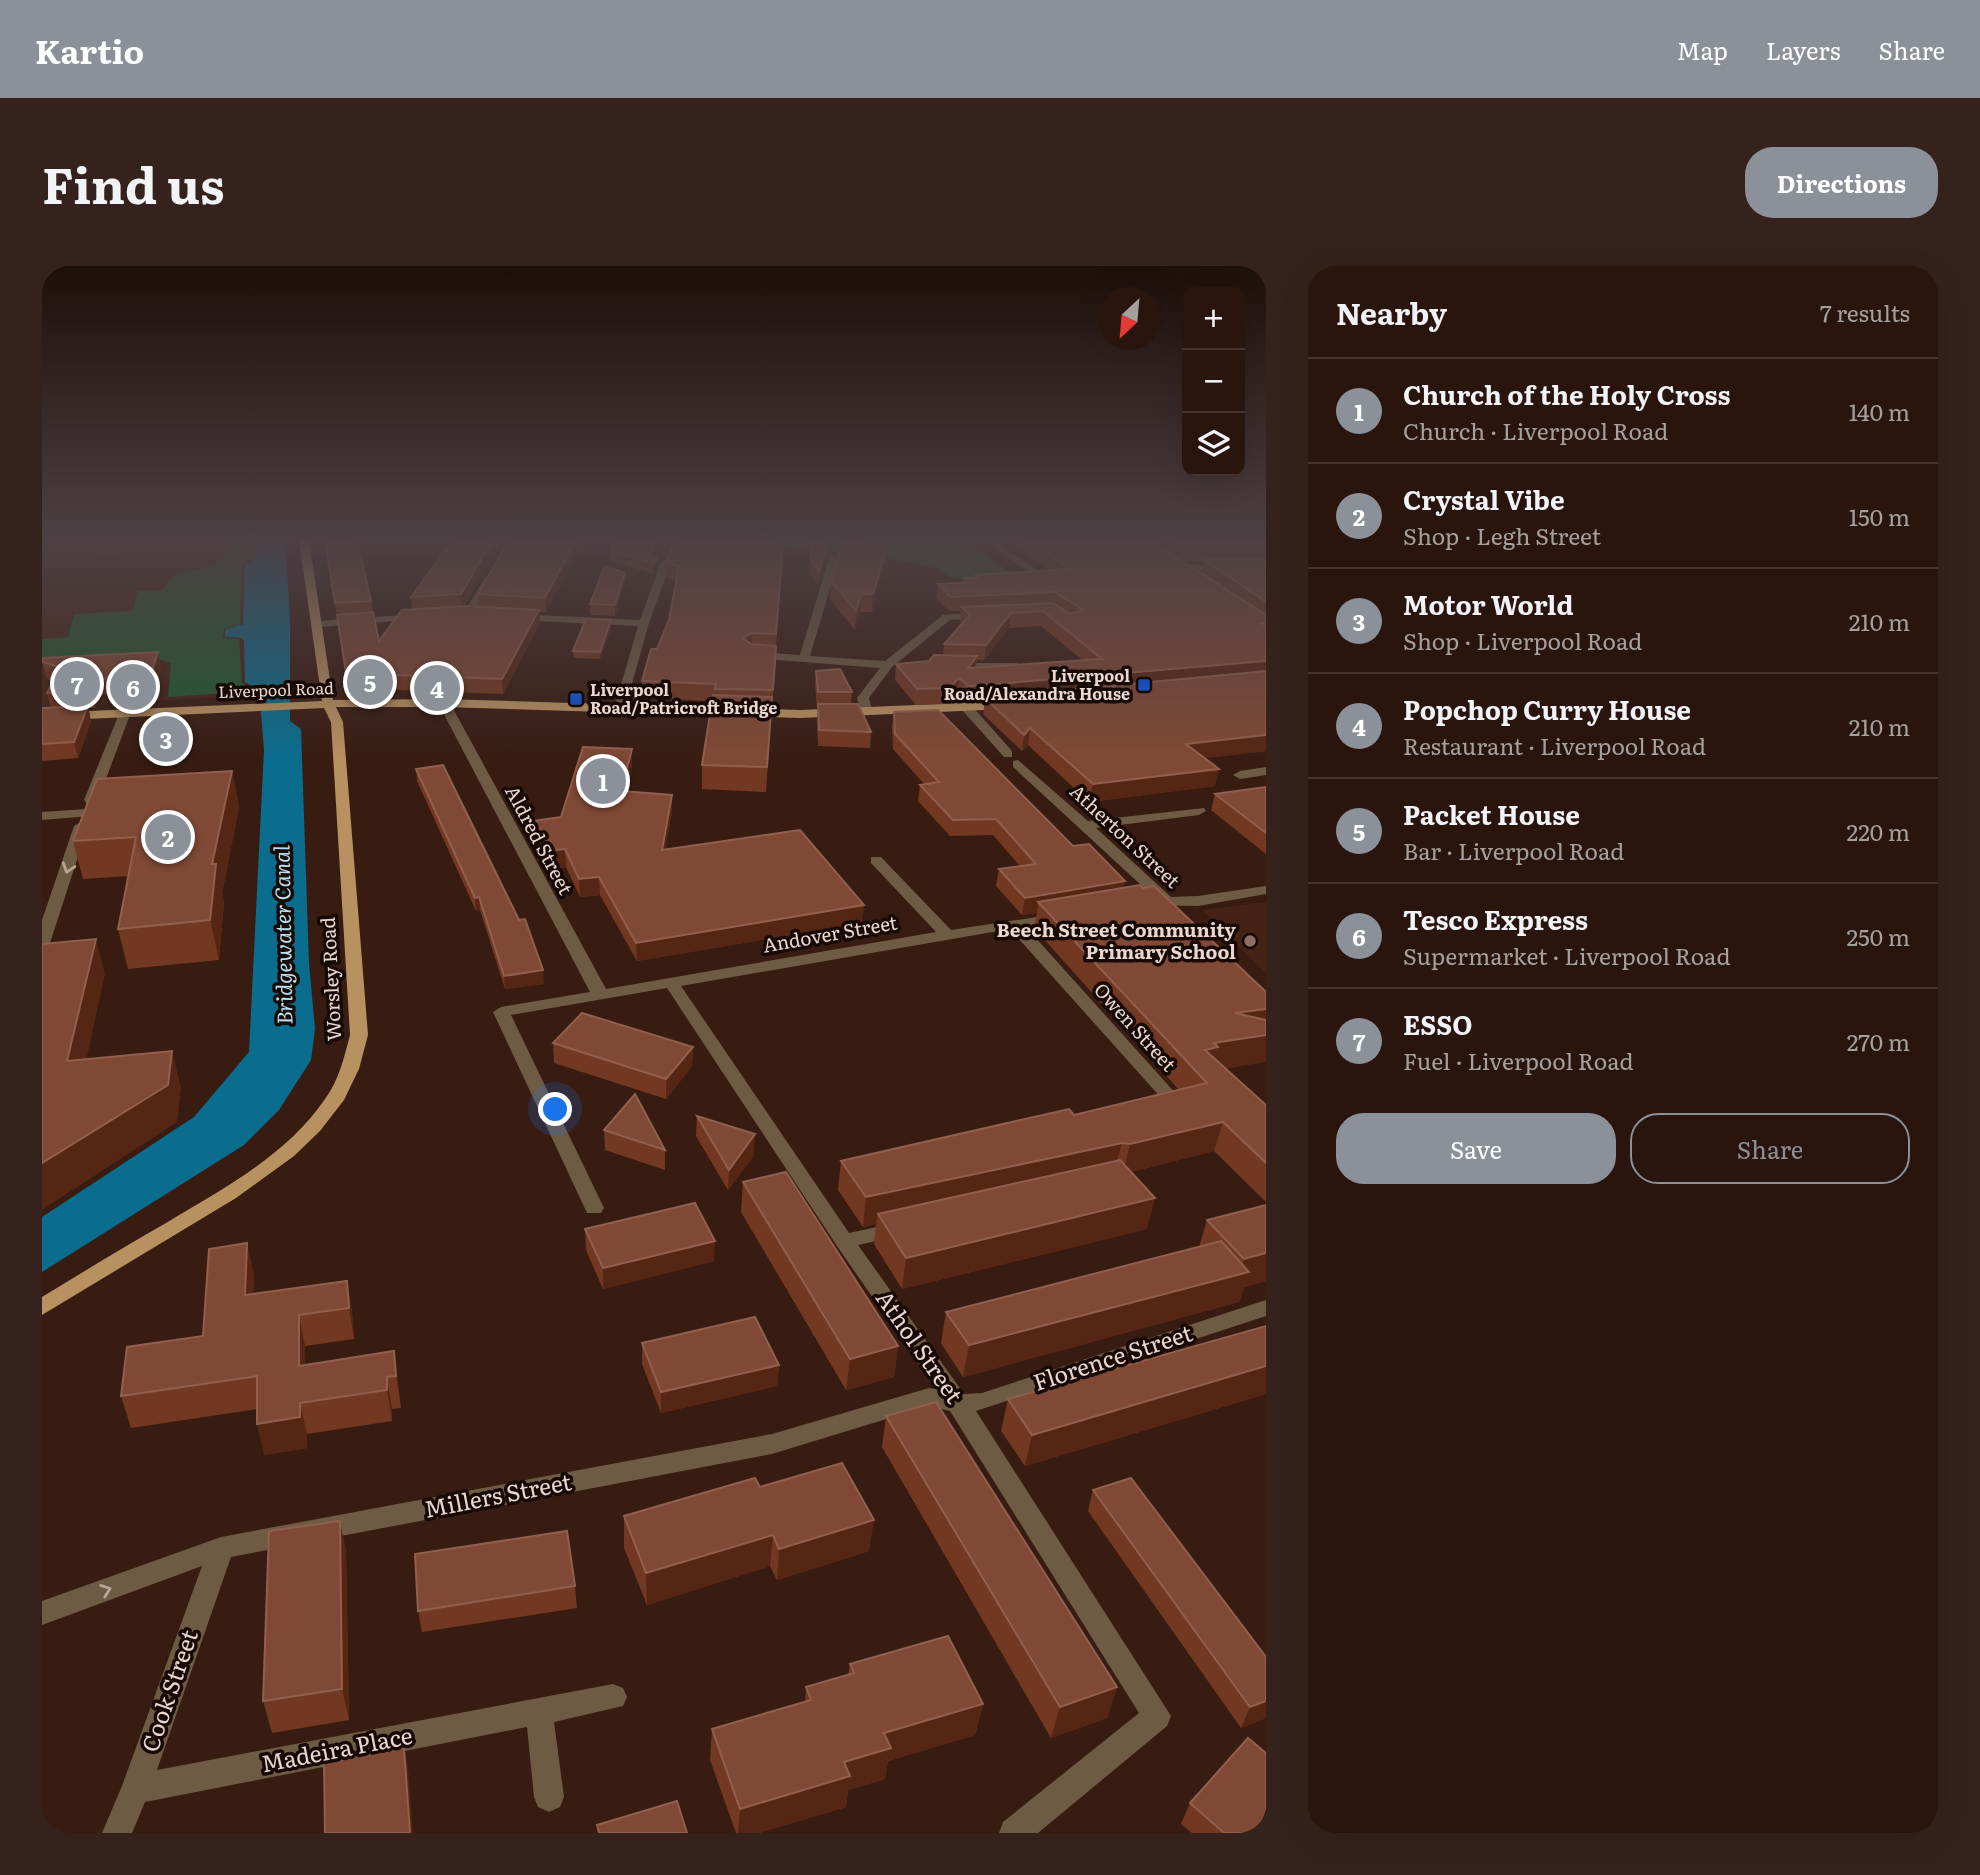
<!DOCTYPE html>
<html lang="en">
<head>
<meta charset="utf-8">
<style>
  body { margin:0; font-family:Literata,serif; background:#36221c; color:#f1f3f6 }
  .controls { position:absolute; right:21px; top:21px; display:grid; overflow:hidden; border-radius:14px; box-shadow:0 7px 28px #0002 }
  .controls button { width:63px; height:63px; display:grid; place-items:center; padding:0; border:0; border-bottom:2px solid #46342e; background:#2a150e; color:#f1f3f6; font:35px sans-serif }
  .compass { position:absolute; left:1056px; top:21px; width:63px; height:63px; border-radius:50%; background:#2a150e; box-shadow:0 7px 28px #0002; rotate:206deg }
  .you { position:absolute; left:514px; top:844px; width:24px; height:24px; margin:-18px; border:5px solid #fff; border-radius:50%; background:#1a73e8; box-shadow:0 0 0 10px #1a73e833 }
  .badge { display:grid; place-items:center; width:46px; height:46px; border-radius:50%; background:#8c9099; color:#fff; font-size:23px; font-weight:700 }
  .pin { position:absolute; translate:-50% -50%; border:4px solid #fff; box-shadow:0 2px 7px #0006 }
  .list { margin:0; padding:0; list-style:none }
  h2 { display:flex; justify-content:space-between; align-items:center; height:91px; margin:0; padding:0 28px; font-size:30px }
  h2 small { font-size:23px; font-weight:400; color:#a59f9e }
  .list li { display:grid; grid-template-columns:46px 1fr auto; gap:21px; align-items:center; box-sizing:border-box; height:105px; padding:0 28px; border-top:2px solid #46342e }
  .list b { display:block; font-size:26px; white-space:nowrap }
  .list p { margin:0; font-size:23px; white-space:nowrap; color:#a59f9e }
  .list em { font-size:23px; font-style:normal; color:#a59f9e }
  .actions { display:flex; gap:14px; padding:21px 28px }
  .actions a { flex:1; padding:16px 0; border:2px solid #8c9099; border-radius:28px; text-align:center; font-size:24px; color:#8c9099 }
  .actions .main { background:#8c9099; color:#fff }
  .icon { flex:none; width:38px; height:38px; fill:none; stroke:currentColor; stroke-width:2; stroke-linecap:round; stroke-linejoin:round }
  .map { position:relative; flex:none; width:1224px; height:1567px; overflow:hidden; border-radius:28px }
  header { display:flex; align-items:center; gap:42px; box-sizing:border-box; height:98px; padding:0 35px; background:#8c9099; color:#fff }
  header strong { font-size:33px }
  nav { display:flex; gap:38px; margin-inline-start:auto; font-size:24px }
  .intro { display:flex; align-items:center; justify-content:space-between; box-sizing:border-box; height:168px; padding:0 42px }
  h1 { margin:0; font-size:49px }
  .button { padding:18px 32px; border-radius:28px; background:#8c9099; color:#fff; font-size:24px; font-weight:700 }
  main { display:flex; gap:42px; padding:0 42px }
  aside { flex:1; background:#2a150e; border-radius:28px; box-shadow:0 7px 28px #0002 }
  .map>svg:first-child { display:block }
</style>
</head>
<body>
<header>
<strong>Kartio</strong>
<nav><a>Map</a><a>Layers</a><a>Share</a></nav>
</header>
<div class="intro"><h1>Find us</h1><a class="button">Directions</a></div>
<main>
<div class="map">
<svg width="1224" height="1567" viewBox="0 0 1224 1567">
  <rect width="100%" height="100%" fill="#381c12"/>
  <g fill="#452216">
    <polygon points="0,274 216,274 214,291 203,299 201,358 183,364 183,371 200,372 217,428 0,443"/>
    <polygon points="1224,636 1224,707 1160,644"/>
  </g>
  <g fill="#205832">
    <polygon points="189,274 212,274 213,288 200,300 198,359 182,363 181,372 197,373 200,417 215,425 126,431 129,397 120,394 3,392 0,395 0,373 26,371 32,348 90,345 96,325 120,324 133,308 172,300 189,282"/>
    <polygon points="692,274 921,274 997,326 908,311 894,302 852,293"/>
  </g>
  <polygon fill="#0a6d8e" points="216,274 243,274 248,351 248,455 259,463 267,697 273,763 269,794 237,844 202,879 0,1006 0,951 152,851 207,786 222,484 217,424 203,416 202,376 200,372 183,371 183,364 201,358 203,299 214,291"/>
  <g fill="none" stroke-linecap="round" stroke-linejoin="round">
    <g fill="#6e5b44" fill-rule="evenodd">
      <polygon points="269,274 281,274 266,282 260,282 260,278"/>
      <polygon points="941,274 951,274 996,305 988,307"/>
      <polygon points="792,289 797,292 768,390 843,395 901,349 941,346 946,349 941,352 908,354 850,401 827,432 831,447 821,450 815,432 838,402 711,392 705,389 711,386 758,389 787,292"/>
      <polygon points="624,293 629,296 607,357 582,446 572,443 596,360 475,354 470,351 475,348 598,354 619,296"/>
      <polygon points="1224,298 1224,304 1141,305 1136,302 1141,299"/>
      <polygon points="444,310 452,312 430,350 422,350 421,348"/>
      <polygon points="377,348 381,349 381,353 276,361 271,358 276,355"/>
      <polygon points="912,397 975,397 981,400 975,403 908,402 906,400"/>
      <polygon points="402,433 408,437 564,723 894,666 829,597 829,591 839,591 909,664 1021,647 1024,650 1021,653 983,660 1136,830 1127,836 1121,834 968,663 639,720 807,967 854,957 861,959 864,964 861,969 816,979 922,1128 940,1127 1224,1034 1224,1050 934,1145 1129,1450 1125,1460 996,1567 957,1567 961,1556 1097,1447 908,1145 887,1140 730,1188 189,1291 115,1504 571,1418 581,1422 585,1431 581,1440 512,1456 522,1531 518,1541 507,1546 496,1541 492,1531 485,1461 103,1536 90,1567 60,1567 80,1520 160,1300 0,1359 0,1335 179,1271 730,1168 887,1122 894,1123 795,980 625,722 469,749 562,942 559,947 545,947 451,746 459,741 548,726 396,437"/>
      <polygon points="921,439 929,439 970,485 970,491 962,491 921,445"/>
      <polygon points="79,443 89,446 56,534 54,537 44,537 42,534"/>
      <polygon points="976,494 1046,555 1162,542 1164,545 1157,549 1054,562 1129,631 1156,630 1224,620 1224,628 1156,640 1101,639 1098,636 1101,633 1112,631 971,501 971,495"/>
      <polygon points="1224,501 1224,509 1198,513 1191,509 1198,505"/>
      <polygon points="44,543 49,544 49,550 0,554 0,546"/>
      <polygon points="39,556 46,560 8,677 0,682 0,654 32,560"/>
    </g>
    <path fill="#b89160" fill-rule="evenodd" d="M257,274H267L291,434L402,433L758,444L965,435L971,439L965,443L758,452L402,441H294L301,456L326,769L317,803L302,834L278,865L252,890L194,932L0,1049V1031C41,1006 82,981 124,957C181,923 245,889 283,833C297,814 302,792 308,769L289,456L282,442L0,455V447L280,435Z"/>
  </g>
  <g fill="#733822" fill-rule="evenodd">
    <polygon points="283,274 329,335 337,375 370,344 369,331 411,274 465,274 458,278 422,340 437,341 436,328 542,274 504,346 497,346 498,357 461,428 306,422"/>
    <path d="M962,274H1224V485L1163,492L1173,520L1047,536L986,479L980,485L941,448L943,435L924,436L915,428L905,438L874,439L853,414L854,398L887,395L901,389L902,378L920,358L918,356L919,345H907L894,332L896,318L922,316V312H933L934,309L1008,304ZM1124,285L1144,296H1162L1159,308ZM999,360L1040,394L934,402L935,394H942L967,362Z"/>
    <polygon points="619,275 612,291 614,301 612,308 569,295 569,285"/>
    <polygon points="768,277 786,278 785,291 776,318 768,308"/>
    <polygon points="741,280 724,526 660,523 660,499 670,435 600,432 600,415 615,383 627,354 635,315 625,312 625,297"/>
    <polygon points="843,297 830,346 818,346 813,364 788,333 789,315"/>
    <polygon points="583,307 583,317 573,350 548,349 548,338"/>
    <polygon points="569,354 569,361 558,393 532,392 531,385"/>
    <polygon points="0,396 119,402 108,440 59,428 54,442 46,442 49,455 36,492 0,495 0,442 9,441 5,427 11,414 5,413"/>
    <polygon points="774,405 810,426 809,438 829,466 828,482 776,480 775,454 776,442 775,442 773,420"/>
    <polygon points="852,446 1031,580 1083,615 1081,621 1184,803 1224,839 1224,936 1172,885 1089,906 1105,963 860,1023 832,978 834,958 821,961 796,924 799,895 1032,849 1137,824 992,662 995,647 980,649 954,620 957,603 978,600 951,569 908,570 876,535 878,519 882,518 851,483 850,461"/>
    <polygon points="590,499 583,525 630,546 623,583 820,657 595,695 558,629 538,631 524,601 507,603 492,572 491,555 519,551"/>
    <polygon points="374,503 502,718 463,723 438,644 434,645 375,515"/>
    <polygon points="190,505 197,541 180,627 182,636 177,694 86,703 76,663 86,610 41,613 31,575"/>
    <polygon points="1224,521 1224,588 1169,544 1173,528"/>
    <polygon points="511,777 651,781 650,800 624,833 512,797"/>
    <polygon points="655,850 712,889 686,924 654,870"/>
    <polygon points="562,864 623,884 623,904 563,884"/>
    <polygon points="701,916 856,1080 852,1111 804,1124 699,946"/>
    <polygon points="1224,939 1224,1015 1202,1021 1197,1036 921,1111 899,1077 904,1046 1157,981 1165,954"/>
    <polygon points="543,963 672,995 561,1023 544,984"/>
    <polygon points="212,1008 211,1028 305,1015 310,1046 312,1073 263,1080 263,1099 352,1085 359,1142 350,1143 350,1155 265,1168 265,1182 222,1189 215,1143 89,1162 79,1130 161,1070"/>
    <polygon points="1224,1060 1224,1128 983,1200 959,1165 966,1133"/>
    <polygon points="600,1077 737,1099 735,1120 619,1147 600,1098"/>
    <polygon points="844,1150 1075,1421 1065,1452 1009,1472 840,1181"/>
    <polygon points="718,1221 827,1285 735,1314 728,1300 605,1339 582,1282 582,1250"/>
    <polygon points="1051,1224 1224,1391 1224,1452 1199,1462 1046,1245"/>
    <polygon points="298,1255 304,1286 307,1454 230,1467 221,1435"/>
    <polygon points="533,1320 535,1342 380,1366 376,1345"/>
    <polygon points="808,1398 941,1438 933,1469 846,1495 843,1513 806,1524 804,1541 717,1567 694,1567 668,1494 670,1463 763,1436 764,1421 806,1409"/>
    <polygon points="1224,1487 1224,1563 1221,1567 1150,1567 1139,1558 1148,1537"/>
  </g>
  <g fill="#562614">
    <polygon points="20,274 178,274 178,283 24,293"/>
    <polygon points="451,274 465,274 458,278 420,342 419,328"/>
    <polygon points="534,274 542,274 504,346 503,332"/>
    <polygon points="615,274 619,274 619,275 610,297 607,293"/>
    <polygon points="786,278 785,291 776,318 777,305"/>
    <polygon points="845,281 843,297 830,346 831,328"/>
    <polygon points="615,291 614,301 612,308 612,297"/>
    <polygon points="583,307 583,317 573,350 573,339"/>
    <polygon points="819,328 818,346 813,364 814,345"/>
    <polygon points="497,344 498,357 461,428 460,413"/>
    <polygon points="969,347 967,362 942,394 944,379"/>
    <polygon points="569,354 569,361 558,393 558,386"/>
    <polygon points="710,367 709,383 701,372"/>
    <polygon points="116,386 119,402 108,440 104,423"/>
    <polygon points="935,390 933,405 926,402"/>
    <polygon points="1224,395 1224,410 943,432 943,435 929,436 931,420"/>
    <polygon points="55,411 59,428 54,442 50,425"/>
    <polygon points="917,412 915,428 905,438 907,422"/>
    <polygon points="46,440 49,455 36,492 32,476"/>
    <polygon points="988,462 986,479 980,485 982,469"/>
    <polygon points="1224,469 1224,485 1140,495 1144,478"/>
    <polygon points="590,483 590,499 579,542 579,525"/>
    <polygon points="1177,503 1173,520 1047,536 1051,518"/>
    <polygon points="190,505 197,541 180,627 182,636 177,694 168,654 170,598"/>
    <polygon points="630,529 630,546 620,602 620,584"/>
    <polygon points="523,583 524,601 507,603 506,585"/>
    <polygon points="557,611 558,629 538,631 537,613"/>
    <polygon points="1083,615 1079,632 996,636 995,647 980,649 983,632"/>
    <polygon points="437,631 438,644 434,645 433,632"/>
    <polygon points="822,639 820,657 595,695 594,677"/>
    <polygon points="54,673 63,708 36,832 25,795"/>
    <polygon points="501,704 502,718 463,723 462,710"/>
    <polygon points="1224,743 1224,796 1170,805 1163,784 1172,777 1193,747"/>
    <polygon points="651,781 650,800 624,833 624,813"/>
    <polygon points="130,785 139,822 135,856 0,944 0,897"/>
    <polygon points="1181,856 1172,885 1081,908 1088,878"/>
    <polygon points="713,868 712,889 686,924 687,904"/>
    <polygon points="1080,877 1072,906 836,948 834,958 821,961 824,931"/>
    <polygon points="1113,932 1105,963 860,1023 864,992"/>
    <polygon points="673,975 672,995 561,1023 561,1002"/>
    <polygon points="205,977 212,1008 210,1060 203,1029"/>
    <polygon points="1224,987 1224,1015 1202,1021 1197,1036 921,1111 927,1079 1197,1008 1202,993"/>
    <polygon points="305,1015 310,1046 312,1073 307,1042"/>
    <polygon points="257,1049 263,1080 264,1131 257,1100"/>
    <polygon points="856,1080 852,1111 804,1124 808,1093"/>
    <polygon points="352,1085 356,1117 359,1142 354,1110"/>
    <polygon points="737,1099 735,1120 619,1147 619,1126"/>
    <polygon points="1224,1100 1224,1128 983,1200 990,1169"/>
    <polygon points="345,1111 350,1143 350,1155 345,1124"/>
    <polygon points="258,1137 265,1168 265,1182 222,1189 215,1158"/>
    <polygon points="832,1254 827,1285 735,1314 737,1283"/>
    <polygon points="298,1255 304,1286 307,1454 300,1423"/>
    <polygon points="731,1269 728,1300 605,1339 604,1307"/>
    <polygon points="1075,1421 1065,1452 1009,1472 1018,1441"/>
    <polygon points="1224,1435 1224,1452 1199,1462 1208,1441"/>
    <polygon points="941,1438 933,1469 846,1495 843,1513 806,1524 804,1541 717,1567 696,1567 698,1543 802,1496 842,1467"/>
    <polygon points="362,1482 366,1503 371,1567 368,1567"/>
    <polygon points="1224,1555 1224,1563 1221,1567 1214,1567"/>
  </g>
  <g fill="#804935" stroke="#915f4d" stroke-width="2">
    <polygon points="283,274 315,274 329,335 293,337"/>
    <polygon points="411,274 451,274 419,328 369,331"/>
    <polygon points="467,274 534,274 503,332 436,328"/>
    <polygon points="573,274 615,274 607,293 615,291 612,297 569,285"/>
    <polygon points="649,274 720,274 741,280 734,368 710,367 701,372 709,378 734,380 731,424 673,423 674,418 600,415 609,383 615,383 627,354 637,300 625,297 629,281"/>
    <polygon points="985,274 1107,274 1224,349 1224,358 1221,358 1224,360 1224,395 931,420 926,420 917,412 907,422 875,423 854,398 887,395 892,389 935,390 926,402 1060,393 1001,345 969,347 944,379 902,378 928,349 920,341 1011,337 1028,348 1041,344 1013,326 909,331 896,318 926,316 922,312 936,312 934,309 1029,303"/>
    <polygon points="1131,274 1224,274 1224,282 1147,283"/>
    <polygon points="801,275 845,281 831,328 819,328 814,345 789,315"/>
    <polygon points="768,277 786,278 777,305 769,295"/>
    <polygon points="1224,293 1224,336 1162,294"/>
    <polygon points="563,300 583,307 573,339 548,338"/>
    <polygon points="425,340 497,344 460,413 304,407 295,349 331,346 337,375 360,344"/>
    <polygon points="544,353 569,354 558,386 531,385"/>
    <polygon points="116,386 104,423 55,411 50,425 5,427 18,401 0,396 1,392"/>
    <polygon points="798,403 810,426 776,426 774,405"/>
    <polygon points="1224,405 1224,469 1144,478 1177,503 1051,518 988,462 982,469 943,432"/>
    <polygon points="671,429 730,431 725,501 660,499"/>
    <polygon points="776,438 816,438 829,466 777,464"/>
    <polygon points="46,440 32,476 0,478 0,442"/>
    <polygon points="896,444 1031,580 1047,578 1083,615 983,632 957,603 994,598 954,553 911,554 878,519 897,516 853,468 852,446"/>
    <polygon points="541,481 590,483 579,525 630,529 620,584 758,564 822,639 594,677 557,611 537,613 523,583 506,585 491,555 519,551"/>
    <polygon points="401,499 477,654 483,653 501,704 462,710 437,631 433,632 374,503"/>
    <polygon points="190,505 170,598 174,598 168,654 76,663 94,571 31,575 55,513"/>
    <polygon points="1224,521 1224,567 1173,528"/>
    <polygon points="1098,619 1101,622 1112,620 1224,726 1224,743 1193,747 1224,754 1224,769 1172,777 1176,781 1163,784 1224,839 1224,897 1181,856 1088,878 1080,877 824,931 799,895 1027,843 1032,849 1165,817 996,636"/>
    <polygon points="54,673 25,795 130,785 126,819 0,897 0,678"/>
    <polygon points="540,747 651,781 624,813 511,777"/>
    <polygon points="593,828 623,884 562,864"/>
    <polygon points="655,850 713,868 687,904"/>
    <polygon points="1078,894 1113,932 864,992 836,948"/>
    <polygon points="744,906 856,1080 808,1093 701,916"/>
    <polygon points="653,937 673,975 561,1002 543,963"/>
    <polygon points="1224,939 1224,987 1202,993 1165,954"/>
    <polygon points="1179,975 1207,1006 927,1079 904,1046"/>
    <polygon points="205,977 203,1029 305,1015 307,1042 257,1049 257,1100 352,1085 354,1110 345,1111 345,1124 258,1137 258,1151 215,1158 215,1110 79,1130 85,1081 161,1070 167,983"/>
    <polygon points="713,1051 737,1099 619,1126 600,1077"/>
    <polygon points="1224,1060 1224,1100 990,1169 966,1133"/>
    <polygon points="894,1136 1075,1421 1018,1441 844,1150"/>
    <polygon points="800,1197 832,1254 737,1283 731,1269 604,1307 582,1250 713,1212 718,1221"/>
    <polygon points="1089,1212 1224,1391 1224,1435 1208,1441 1051,1224"/>
    <polygon points="298,1255 300,1423 221,1435 227,1265"/>
    <polygon points="525,1265 533,1320 376,1345 373,1288"/>
    <polygon points="906,1370 941,1438 842,1467 849,1482 802,1496 808,1510 698,1543 670,1463 769,1434 764,1421 812,1407 808,1398"/>
    <polygon points="1206,1472 1224,1487 1224,1555 1214,1567 1182,1567 1148,1537"/>
    <polygon points="362,1482 368,1567 283,1567 282,1497"/>
    <polygon points="635,1535 645,1567 557,1567 555,1559"/>
  </g>
  <defs><path id="oneway-chevron" d="M-2-3.5L2.5 0L-2 3.5" fill="none" stroke-width="1.6" stroke-linecap="round" stroke-linejoin="round" transform="scale(1.75)"/></defs>
  <g stroke="#b9a598">
    <use href="#oneway-chevron" transform="translate(26 602) rotate(108)"/>
    <use href="#oneway-chevron" transform="translate(64 1324) rotate(-20)"/>
  </g>
  <linearGradient id="sky" x2="0" y2="1"><stop stop-color="#1f0f0a"/><stop offset="0.55" stop-color="#4d4044"/><stop offset="1" stop-color="#4d4044" stop-opacity="0"/></linearGradient>
  <rect width="1224" height="494" fill="url(#sky)"/>
  <g fill="#1a4fb4" stroke="#170a06" stroke-width="2.5">
    <rect x="1095" y="412" width="14" height="14" rx="3.5"/>
    <rect x="527" y="426" width="14" height="14" rx="3.5"/>
  </g>
  <circle fill="#8d6e63" stroke="#170a06" stroke-width="2.5" cx="1208" cy="675" r="7"/>
  <g text-anchor="middle" stroke-width="7" stroke-linejoin="round" paint-order="stroke">
    <g font-size="16" font-weight="bold" fill="#ebd7d0" stroke="#170a06" text-anchor="end">
      <text x="1088" y="416">Liverpool<tspan x="1088" dy="18">Road/Alexandra House</tspan></text>
      <text x="548" y="430" text-anchor="start">Liverpool<tspan x="548" dy="18">Road/Patricroft Bridge</tspan></text>
    </g>
    <g font-size="16" fill="#ebd7d0" stroke="#170a06">
      <text transform="translate(234 424) rotate(-2)" y="6">Liverpool Road</text>
    </g>
    <g font-size="19" fill="#ebd7d0" stroke="#170a06">
      <text transform="translate(1083 570) rotate(43)" y="7">Atherton Street</text>
      <text transform="translate(497 574) rotate(62)" y="7">Aldred Street</text>
      <text transform="translate(788 668) rotate(-10)" y="7">Andover Street</text>
      <text transform="translate(289 713) rotate(-93)" y="7">Worsley Road</text>
      <text transform="translate(1093 761) rotate(48)" y="7">Owen Street</text>
    </g>
    <g font-size="19" font-weight="bold" fill="#ebd7d0" stroke="#170a06" text-anchor="end">
      <text x="1194" y="671">Beech Street Community<tspan x="1194" dy="22">Primary School</tspan></text>
    </g>
    <g font-size="21" font-style="italic" fill="#b8e1f4" stroke="#170a06">
      <text transform="translate(242 669) rotate(-91)" y="7">Bridgewater Canal</text>
    </g>
    <g font-size="23" fill="#ebd7d0" stroke="#170a06">
      <text transform="translate(877 1081) rotate(55)" y="8">Athol Street</text>
      <text transform="translate(1071 1092) rotate(-18)" y="8">Florence Street</text>
      <text transform="translate(456 1230) rotate(-11)" y="8">Millers Street</text>
      <text transform="translate(128 1425) rotate(-71)" y="8">Cook Street</text>
      <text transform="translate(295 1484) rotate(-11)" y="8">Madeira Place</text>
    </g>
  </g>
</svg>
<div class="controls">
<button>+</button>
<button>−</button>
<button><svg class="icon" aria-label="layers" viewBox="0 0 24 24"><path d="M12 4l9 5-9 5-9-5zM3 14l9 5 9-5"/></svg></button>
</div>
<svg class="compass" viewBox="-18 -18 36 36"><path d="M0-13l5 13h-10z" fill="#e53935"/><path d="M0 13l5-13h-10z" fill="#a59f9e"/></svg>
<div class="you"></div>
<div class="pin badge" style="left:561px;top:515px">1</div>
<div class="pin badge" style="left:126px;top:571px">2</div>
<div class="pin badge" style="left:124px;top:473px">3</div>
<div class="pin badge" style="left:395px;top:422px">4</div>
<div class="pin badge" style="left:328px;top:416px">5</div>
<div class="pin badge" style="left:91px;top:421px">6</div>
<div class="pin badge" style="left:35px;top:418px">7</div>
</div>
<aside>
<h2>Nearby<small>7 results</small></h2>
<ul class="list">
<li><span class="badge">1</span><div><b>Church of the Holy Cross</b><p>Church · Liverpool Road</p></div><em>140 m</em></li>
<li><span class="badge">2</span><div><b>Crystal Vibe</b><p>Shop · Legh Street</p></div><em>150 m</em></li>
<li><span class="badge">3</span><div><b>Motor World</b><p>Shop · Liverpool Road</p></div><em>210 m</em></li>
<li><span class="badge">4</span><div><b>Popchop Curry House</b><p>Restaurant · Liverpool Road</p></div><em>210 m</em></li>
<li><span class="badge">5</span><div><b>Packet House</b><p>Bar · Liverpool Road</p></div><em>220 m</em></li>
<li><span class="badge">6</span><div><b>Tesco Express</b><p>Supermarket · Liverpool Road</p></div><em>250 m</em></li>
<li><span class="badge">7</span><div><b>ESSO</b><p>Fuel · Liverpool Road</p></div><em>270 m</em></li>
</ul>
<div class="actions"><a class="main">Save</a><a>Share</a></div>
</aside>
</main>
</body>
</html>
